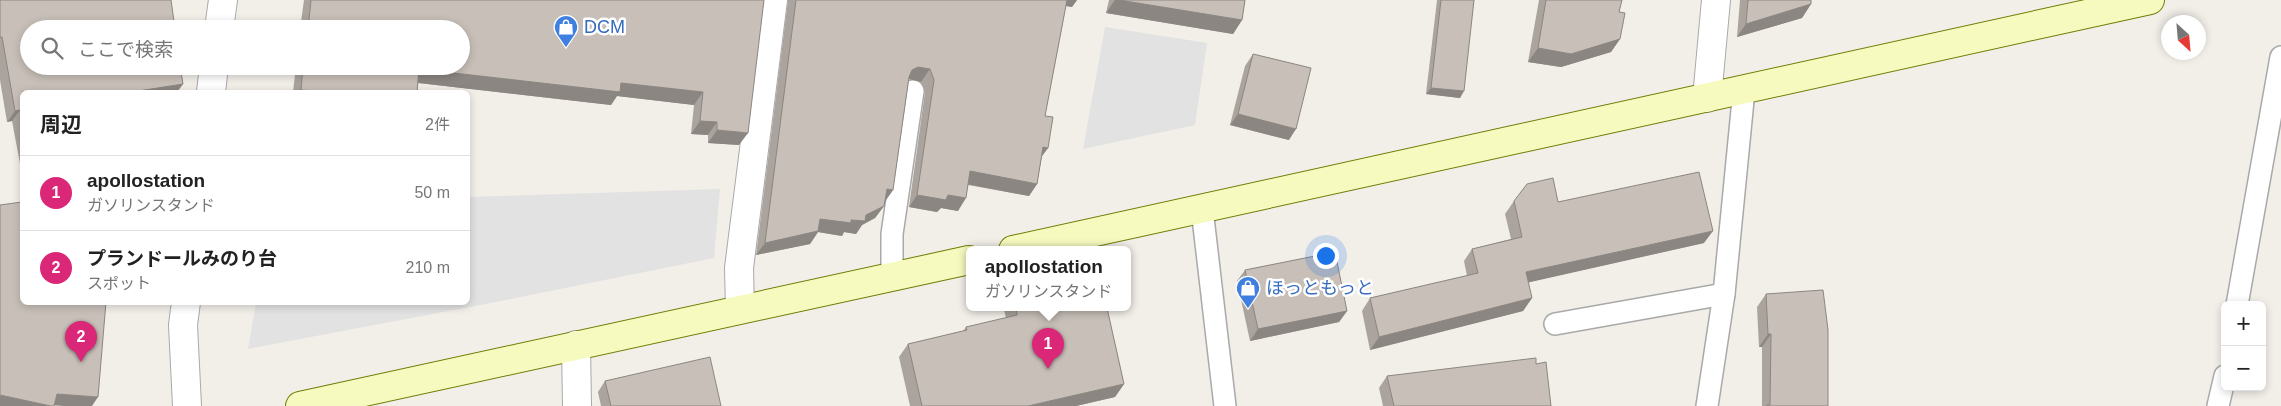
<!DOCTYPE html>
<html lang="ja">
<head>
<meta charset="utf-8">
<style>
  body { margin:0; font-family:Arial,"Noto Sans JP",sans-serif; background:#f6f6f6; color:#222 }
  .controls { position:absolute; right:15px; bottom:15px; display:grid; overflow:hidden; border-radius:8px; box-shadow:0 2px 8px #0003 }
  .controls button { width:45px; height:45px; display:grid; place-items:center; padding:0; border:0; border-bottom:1px solid #e0e0e0; background:#fff; color:#222; font:25px sans-serif }
  .compass { position:absolute; left:2161px; top:15px; width:45px; height:45px; border-radius:50%; background:#fff; box-shadow:0 2px 8px #0003; rotate:154deg }
  .you { position:absolute; left:1325px; top:255px; width:18px; height:18px; margin:-12px; border:4px solid #fff; border-radius:50%; background:#1a73e8; box-shadow:0 0 0 8px #1a73e833 }
  .badge { display:grid; place-items:center; width:32px; height:32px; border-radius:50%; background:#db2777; color:#fff; font-size:16px; font-weight:700 }
  .pin { position:absolute; translate:-50% -41px; filter:drop-shadow(0 1px 2px #0008) }
  .pin::after { content:''; position:absolute; top:26px; width:18px; height:15px; background:inherit; clip-path:polygon(0 0,100% 0,50% 100%) }
  .popup { position:absolute; left:966px; top:246px; width:165px; height:65px; box-sizing:border-box; display:grid; place-content:center; border-radius:8px; background:#fff; filter:drop-shadow(0 1px 4px #0005); font-size:16px; white-space:nowrap; color:#767676 }
  .popup b { font-size:19px; color:#222 }
  .popup::after { content:''; position:absolute; left:50%; top:100%; margin-left:-10px; border:10px solid transparent; border-top-color:#fff }
  .list { margin:0; padding:0; list-style:none }
  h2 { display:flex; justify-content:space-between; align-items:center; height:65px; margin:0; padding:0 20px; font-size:21px }
  h2 small { font-size:16px; font-weight:400; color:#767676 }
  .list li { display:grid; grid-template-columns:32px 1fr auto; gap:15px; align-items:center; box-sizing:border-box; height:75px; padding:0 20px; border-top:1px solid #e0e0e0 }
  .list b { display:block; font-size:19px; white-space:nowrap }
  .list p { margin:0; font-size:16px; white-space:nowrap; color:#767676 }
  .list em { font-size:16px; font-style:normal; color:#767676 }
  .icon { flex:none; width:28px; height:28px; fill:none; stroke:currentColor; stroke-width:2; stroke-linecap:round; stroke-linejoin:round }
  .map { position:relative; flex:none; width:2281px; height:406px; overflow:hidden }
  .search { position:absolute; background:#fff; box-shadow:0 2px 8px #0003; left:20px; top:20px; width:450px; height:55px; display:flex; align-items:center; gap:12px; box-sizing:border-box; padding:0 18px; border-radius:28px; color:#767676; font-size:19px }
  .panel { position:absolute; background:#fff; box-shadow:0 2px 8px #0003; left:20px; top:90px; width:450px; height:215px; border-radius:8px }
  .map>svg:first-child { display:block }
</style>
</head>
<body>
<div class="map">
<svg width="2281" height="406" viewBox="0 0 2281 406">
  <rect width="100%" height="100%" fill="#f2efe9"/>
  <g fill="#e2e2e2">
    <polygon points="1105,27 1207,43 1195,125 1083,149"/>
    <polygon points="720,189 714,258 496,302 248,349 256,303 468,302 468,197"/>
  </g>
  <g fill="none" stroke-linecap="round" stroke-linejoin="round">
    <g stroke="#a9a9a9" stroke-width="24">
      <g id="lane">
        <polyline points="1202,209 1225,406"/>
        <polyline points="892,276 892,234 913,91"/>
        <polyline points="2237,305 2281,57"/>
        <polyline points="1555,324 1724,294"/>
        <polyline points="1707,406 1724,294 1744,90"/>
        <polyline points="2218,406 2225,376"/>
      </g>
    </g>
    <g stroke="#a9a9a9" stroke-width="30">
      <g id="street">
        <polyline points="219,29 223,0"/>
        <polyline points="211,92 214,66"/>
        <polyline points="1707,98 1716,0"/>
        <polyline points="186,302 183,325 187,406"/>
        <polyline points="740,309 739,268 773,0"/>
        <polyline points="576,345 577,406"/>
      </g>
    </g>
    <g stroke="#707d05" stroke-width="30">
      <g id="secondary">
        <polyline points="1013,250 2150,0"/>
        <polyline points="300,406 969,260"/>
      </g>
    </g>
    <use href="#lane" stroke="#fff" stroke-width="21"/>
    <use href="#street" stroke="#fff" stroke-width="28"/>
    <use href="#secondary" stroke="#f7fabf" stroke-width="28"/>
  </g>
  <g fill="#aba49e">
    <polygon points="0,0 183,84 177,92 22,92 22,174 12,121 7,122 0,80"/>
    <polygon points="304,0 764,0 739,145 708,143 708,135 691,134 694,105 617,96 611,105 418,83 417,92 293,92 296,66 461,66 461,29 300,29"/>
    <polygon points="788,0 1077,0 1072,7 1066,6 1045,116 1048,148 1042,156 1037,184 1029,196 968,185 958,211 941,208 937,212 909,207 925,92 921,82 909,79 893,190 885,201 884,206 875,218 862,225 856,234 844,232 842,236 818,232 810,244 756,255"/>
    <polygon points="1109,0 1245,0 1242,20 1233,34 1106,13"/>
    <polygon points="1437,0 1474,0 1460,98 1426,94"/>
    <polygon points="1539,0 1622,0 1619,12 1620,39 1611,52 1561,67 1528,62"/>
    <polygon points="1740,0 1811,0 1811,4 1802,18 1737,37"/>
    <polygon points="1253,54 1289,140 1230,125 1245,66"/>
    <polygon points="1514,201 1558,202 1704,243 1528,282 1532,298 1523,311 1370,350 1362,311 1370,298 1467,276 1464,261 1472,249 1511,239 1505,214"/>
    <polygon points="1245,270 1347,311 1339,322 1250,341 1237,281"/>
    <polygon points="1766,294 1828,406 1762,406 1762,347 1759,347 1757,307"/>
    <polygon points="1006,308 1107,308 1124,384 1115,397 1076,406 910,406 899,357 908,344 963,331 966,327 1006,318 1004,310"/>
    <polygon points="1536,364 1551,406 1383,406 1379,388 1387,376"/>
    <polygon points="605,381 721,406 601,406 598,392"/>
  </g>
  <g fill="#8b8681">
    <polygon points="1063,0 1077,0 1072,7 1060,5"/>
    <polygon points="1115,0 1119,0 1242,20 1233,34 1106,13"/>
    <polygon points="1811,4 1802,18 1737,37 1746,24"/>
    <polygon points="1620,39 1611,52 1561,67 1528,62 1538,48"/>
    <polygon points="918,67 930,69 921,82 909,79 904,83 912,70"/>
    <polygon points="419,69 621,83 703,92 694,105 617,96 611,105 410,82"/>
    <polygon points="183,84 177,92 131,92"/>
    <polygon points="1431,88 1464,91 1460,98 1426,94"/>
    <polygon points="301,90 324,92 299,92"/>
    <polygon points="20,110 12,121 7,122 15,111"/>
    <polygon points="1238,114 1296,129 1289,140 1230,125"/>
    <polygon points="700,121 717,122 708,135 691,134"/>
    <polygon points="717,130 748,133 739,145 708,143"/>
    <polygon points="1043,147 1048,148 1039,160"/>
    <polygon points="970,171 1037,184 1029,196 961,183"/>
    <polygon points="887,189 893,190 884,203"/>
    <polygon points="917,195 948,195 966,198 958,211 941,208 937,212 909,207"/>
    <polygon points="884,206 875,218 862,225 856,234 844,232 842,236 818,232 810,244 756,255 765,243 820,219 851,220 866,215"/>
    <polygon points="1713,231 1704,243 1517,285 1526,272"/>
    <polygon points="1532,298 1523,311 1370,350 1379,337"/>
    <polygon points="1347,311 1339,322 1250,341 1258,329"/>
    <polygon points="1768,334 1771,334 1762,347 1759,347"/>
    <polygon points="1124,384 1115,397 1076,406 1028,406"/>
    <polygon points="57,394 98,397 92,406 63,406 49,405"/>
    <polygon points="0,395 51,406 0,406"/>
  </g>
  <g fill="#c7bfb8" stroke="#8b8681">
    <polygon points="0,0 171,0 175,29 29,29 29,66 180,66 183,84 132,92 22,92 22,121 20,110 15,111 2,37 0,37"/>
    <polygon points="311,0 764,0 748,133 717,130 717,122 700,121 703,92 621,83 620,92 419,69 417,92 324,92 301,90 303,66 461,66 461,29 308,29"/>
    <polygon points="796,0 1067,0 1045,116 1053,117 1048,148 1043,147 1037,184 970,171 966,198 948,195 946,200 917,195 934,80 930,69 918,67 912,70 909,77 893,190 887,189 884,206 866,215 865,221 851,220 851,223 820,219 818,231 765,243"/>
    <polygon points="1119,0 1245,0 1242,20"/>
    <polygon points="1441,0 1474,0 1464,91 1431,88"/>
    <polygon points="1546,0 1622,0 1619,12 1625,13 1620,39 1571,54 1538,48"/>
    <polygon points="1748,0 1811,0 1811,4 1746,24"/>
    <polygon points="1253,54 1311,68 1296,129 1238,114"/>
    <polygon points="1699,172 1713,231 1526,272 1532,298 1379,337 1370,298 1478,273 1472,249 1522,237 1514,201 1527,184 1553,178 1558,202"/>
    <polygon points="22,202 22,302 106,302 98,397 57,394 54,406 51,406 0,395 0,205"/>
    <polygon points="1335,252 1347,311 1258,329 1245,270"/>
    <polygon points="1823,290 1828,330 1828,406 1767,406 1767,405 1770,405 1771,334 1768,334 1766,294"/>
    <polygon points="1016,308 1107,308 1124,384 1028,406 922,406 908,344 967,330 966,327 1017,315"/>
    <polygon points="710,357 721,406 611,406 605,381"/>
    <polygon points="1536,358 1536,364 1546,362 1551,406 1394,406 1387,376"/>
  </g>
  <defs>
    <g id="shop-pin" transform="scale(1.25)"><path d="M0 17L-7.5 6A9.5 9.5 0 1 1 7.5 6Z" fill="#3f7fe0" stroke="#fff"/><path d="M-5-2.5h2.3a2.7 3.5 0 0 1 5.4 0H5L5.5 6h-11ZM-1.5-2.5h3a1.5 2.3 0 0 0-3 0Z" fill="#fff"/></g>
  </defs>
  <g fill-rule="evenodd">
    <use href="#shop-pin" x="566" y="27"/>
    <use href="#shop-pin" x="1248" y="288"/>
  </g>
  <g text-anchor="middle" stroke-width="5" stroke-linejoin="round" paint-order="stroke">
    <g font-size="18" fill="#366cbe" stroke="#fff" text-anchor="start">
      <text x="584" y="33">DCM</text>
      <text x="1266" y="294">ほっともっと</text>
    </g>
  </g>
</svg>
<div class="controls">
<button>+</button>
<button>−</button>
</div>
<svg class="compass" viewBox="-18 -18 36 36"><path d="M0-13l5 13h-10z" fill="#e53935"/><path d="M0 13l5-13h-10z" fill="#767676"/></svg>
<div class="you"></div>
<div class="pin badge" style="left:1048px;top:369px">1</div>
<div class="popup"><b>apollostation</b>ガソリンスタンド</div>
<div class="pin badge" style="left:81px;top:362px">2</div>
<div class="search"><svg class="icon" aria-label="search" viewBox="0 0 24 24"><circle cx="10" cy="10" r="6"/><path d="M15 15l6 6"/></svg>ここで検索</div>
<section class="panel">
<h2>周辺<small>2件</small></h2>
<ul class="list">
<li><span class="badge">1</span><div><b>apollostation</b><p>ガソリンスタンド</p></div><em>50 m</em></li>
<li><span class="badge">2</span><div><b>プランドールみのり台</b><p>スポット</p></div><em>210 m</em></li>
</ul>
</section>
</div>
</body>
</html>
